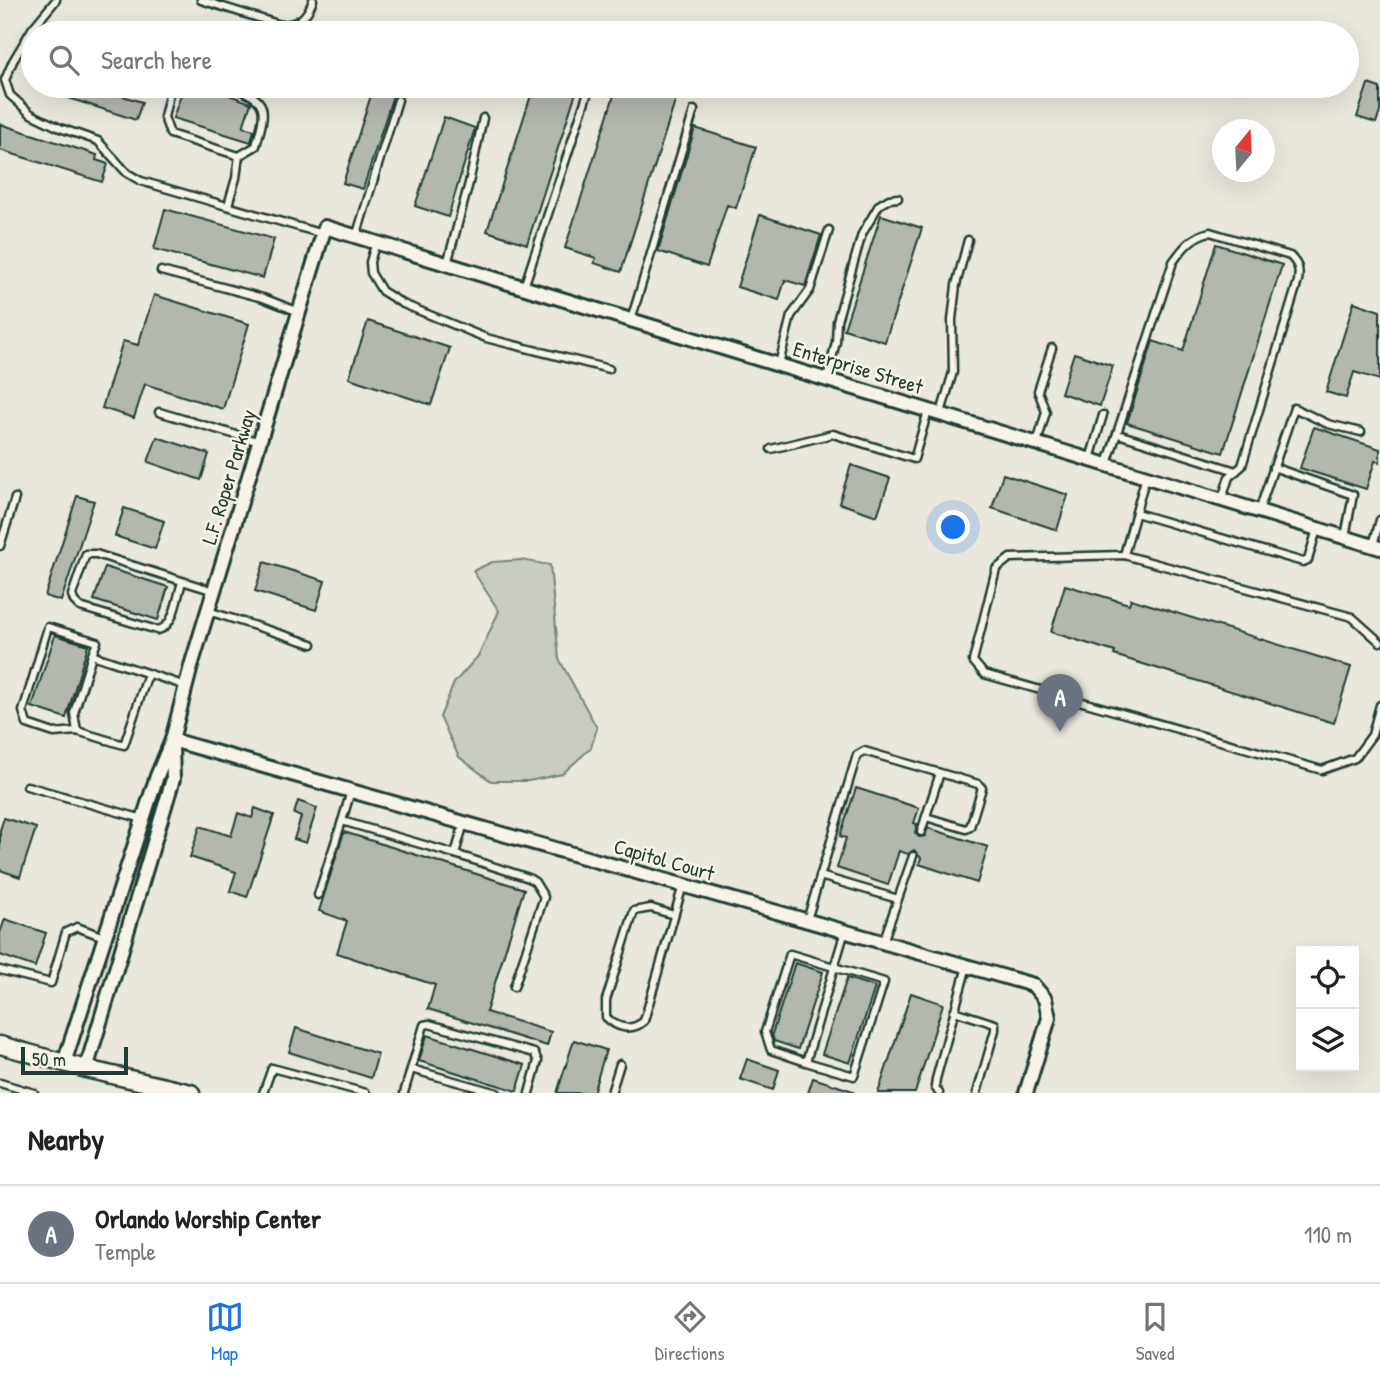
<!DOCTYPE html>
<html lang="en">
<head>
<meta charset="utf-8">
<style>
  body { margin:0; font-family:"Patrick Hand",sans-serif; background:#f2f2f2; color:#222 }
  .controls { position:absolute; right:21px; bottom:21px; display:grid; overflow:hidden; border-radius:0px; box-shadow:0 7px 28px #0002 }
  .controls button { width:63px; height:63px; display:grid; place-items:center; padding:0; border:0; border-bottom:2px solid #e0e0e0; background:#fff; color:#222; font:35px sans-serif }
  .compass { position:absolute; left:1212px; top:119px; width:63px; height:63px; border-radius:50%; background:#fff; box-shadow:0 7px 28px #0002; rotate:18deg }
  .scale { position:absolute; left:21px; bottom:18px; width:107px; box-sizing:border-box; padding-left:7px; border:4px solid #1f3d34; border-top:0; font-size:19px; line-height:24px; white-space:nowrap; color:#1f3d34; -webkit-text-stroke:5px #f7f3e8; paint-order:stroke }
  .you { position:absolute; left:954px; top:528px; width:24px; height:24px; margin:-18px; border:5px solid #fff; border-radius:50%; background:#1a73e8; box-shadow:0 0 0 10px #1a73e833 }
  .badge { display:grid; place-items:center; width:46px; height:46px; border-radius:50%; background:#1a73e8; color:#fff; font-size:23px; font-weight:700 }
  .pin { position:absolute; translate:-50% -58px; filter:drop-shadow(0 2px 4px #0008) }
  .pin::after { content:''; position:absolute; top:37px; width:24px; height:21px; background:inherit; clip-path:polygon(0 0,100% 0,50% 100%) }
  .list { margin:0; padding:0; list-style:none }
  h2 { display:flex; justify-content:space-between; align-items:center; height:91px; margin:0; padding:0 28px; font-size:30px }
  h2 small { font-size:23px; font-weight:400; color:#767676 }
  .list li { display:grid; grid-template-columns:46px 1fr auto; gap:21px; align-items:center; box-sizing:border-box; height:98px; padding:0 28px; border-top:2px solid #e0e0e0 }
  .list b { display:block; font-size:26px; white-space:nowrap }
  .list p { margin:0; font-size:23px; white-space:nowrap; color:#767676 }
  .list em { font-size:23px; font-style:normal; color:#767676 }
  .icon { flex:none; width:38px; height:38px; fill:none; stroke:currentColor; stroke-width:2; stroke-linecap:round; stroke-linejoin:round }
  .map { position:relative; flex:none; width:1380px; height:1093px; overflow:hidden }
  .search { position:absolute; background:#fff; box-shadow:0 7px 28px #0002; left:21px; right:21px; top:21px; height:77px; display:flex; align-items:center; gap:18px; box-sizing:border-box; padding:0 24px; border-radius:38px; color:#767676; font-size:26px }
  .sheet { height:189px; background:#fff }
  nav { display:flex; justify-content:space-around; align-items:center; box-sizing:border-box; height:98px; border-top:2px solid #e0e0e0; background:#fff; font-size:19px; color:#767676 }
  nav a { display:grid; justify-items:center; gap:4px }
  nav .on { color:#1a73e8 }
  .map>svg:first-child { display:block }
</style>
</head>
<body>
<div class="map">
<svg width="1380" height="1093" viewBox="0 0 1380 1093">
  <rect width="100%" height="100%" fill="#eae8dd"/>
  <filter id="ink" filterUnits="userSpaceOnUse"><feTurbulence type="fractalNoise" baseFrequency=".0143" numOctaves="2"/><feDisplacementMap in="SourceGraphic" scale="14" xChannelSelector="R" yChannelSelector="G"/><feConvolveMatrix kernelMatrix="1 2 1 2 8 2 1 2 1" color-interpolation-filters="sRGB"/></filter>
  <g filter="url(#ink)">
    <polygon fill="#c8ccc1" stroke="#74847a" stroke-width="2" points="521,560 550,565 559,659 597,728 591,748 562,774 529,781 491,781 459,757 440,717 454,683 479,655 499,611 473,571 492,562"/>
    <g fill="#b2b8ae" stroke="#1f3d34" stroke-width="2">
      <polygon points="1368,84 1380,88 1380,112 1376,123 1357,117"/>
      <polygon points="38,86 91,86 142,102 136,120 38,88"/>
      <polygon points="184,86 205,86 251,103 243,127 254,130 251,142 173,118"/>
      <polygon points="374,86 396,86 363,189 343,183"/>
      <polygon points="534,86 578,86 527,244 487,231"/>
      <polygon points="617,86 680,86 621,272 594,263 596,258 565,248"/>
      <polygon points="444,117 475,128 448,217 415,206"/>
      <polygon points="0,124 97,155 96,160 108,164 102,182 0,150"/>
      <polygon points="695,128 756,147 736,208 727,205 707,267 658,251"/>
      <polygon points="165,209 274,239 263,278 154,249"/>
      <polygon points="760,215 821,235 805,286 785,280 779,300 737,287"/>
      <polygon points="881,215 922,228 885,342 844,329"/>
      <polygon points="1216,244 1282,265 1223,453 1127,423 1153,341 1183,351"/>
      <polygon points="154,295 249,324 223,409 145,384 134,418 102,408 123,341 138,345"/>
      <polygon points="1354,302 1380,311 1380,380 1354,372 1346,398 1326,392"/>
      <polygon points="368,321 450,348 431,405 349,378"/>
      <polygon points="1074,353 1113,366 1100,406 1061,393"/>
      <polygon points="1314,427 1380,449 1380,462 1375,461 1366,489 1300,468"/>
      <polygon points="157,437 209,454 201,480 148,462"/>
      <polygon points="851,465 890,478 877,516 839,503"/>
      <polygon points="1003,474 1068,495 1057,530 992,508"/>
      <polygon points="77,496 94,501 61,601 45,596"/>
      <polygon points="124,508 164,521 155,549 115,536"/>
      <polygon points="264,562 325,581 316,610 255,591"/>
      <polygon points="105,567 168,587 158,620 94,600"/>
      <polygon points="1065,585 1129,604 1131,599 1351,667 1334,723 1114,655 1115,652 1051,632"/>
      <polygon points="55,635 88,645 66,718 32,707"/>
      <polygon points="856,788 919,808 914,823 917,824 915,833 919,837 925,836 928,828 988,847 977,883 919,864 921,858 914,850 908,854 899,851 888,885 837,868 846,838 840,836"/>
      <polygon points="298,801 317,808 306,843 294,839 301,817 294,814"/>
      <polygon points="255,808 274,815 247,897 230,891 236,872 190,857 200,826 231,836 238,813 252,818"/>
      <polygon points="4,818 36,828 20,877 0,870 0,830"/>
      <polygon points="344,832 524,889 486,1012 551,1032 547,1046 428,1009 435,985 337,953 347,921 319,911"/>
      <polygon points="5,919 46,933 35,967 0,955 0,933"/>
      <polygon points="795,963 823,972 798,1049 774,1041 772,1034"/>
      <polygon points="847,978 875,987 850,1063 822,1054"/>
      <polygon points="911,993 943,1004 915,1093 878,1093"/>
      <polygon points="296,1028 378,1054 371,1078 289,1052"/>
      <polygon points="427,1035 525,1065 517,1091 419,1061"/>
      <polygon points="574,1040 606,1050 593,1093 557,1093"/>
      <polygon points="747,1059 779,1070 773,1090 740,1079"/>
      <polygon points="813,1078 853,1091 853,1093 808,1093"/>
    </g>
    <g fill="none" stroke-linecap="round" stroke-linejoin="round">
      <g stroke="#1f3d34" stroke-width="11">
        <g id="service">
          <polyline points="56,0 32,29 13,61 5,80 10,95 31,114 60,128 98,141 127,173 141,181 323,234"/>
          <path d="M201,0L281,25C299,24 307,17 313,0"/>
          <path d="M171,86L164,117L170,134L239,156L256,146C267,107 269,100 229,86"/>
          <polyline points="228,205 236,178 239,156"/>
          <polyline points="356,237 398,100"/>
          <polyline points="376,242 370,262 371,273 382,291 403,304 486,338 609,369"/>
          <polyline points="447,264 469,183 483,118"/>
          <polyline points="161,271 263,298 299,312"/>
          <polyline points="524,287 590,86"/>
          <polyline points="631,320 694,110"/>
          <polyline points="779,364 791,316 810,290 829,230"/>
          <polyline points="827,379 836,342 837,321 862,234 879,205 889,199 898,198"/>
          <polyline points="159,412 260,442"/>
          <polyline points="941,413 953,372 952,320 956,285 968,240"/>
          <polyline points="1118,434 1236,471"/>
          <polyline points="1037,443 1046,412 1038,391 1052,348"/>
          <polyline points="771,449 833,434 914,459 928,411"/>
          <polyline points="1090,459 1103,415"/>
          <path d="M1107,464L1173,262C1183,248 1192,236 1210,232L1290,256C1298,264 1300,269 1298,281L1242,466L1229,477L1222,499"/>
          <polyline points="1273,467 1353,495 1345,537"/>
          <polyline points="1259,511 1294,408 1328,424 1361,432"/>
          <polyline points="1136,513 1303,562 1308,560 1317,529"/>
          <polyline points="1373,545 1380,520"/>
          <polyline points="0,546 15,498"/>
          <polyline points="1124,555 1146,476"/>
          <path d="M182,582C177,596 175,628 157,630L80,607L74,601L72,595L86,554H96L214,591"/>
          <polyline points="208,611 312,644"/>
          <polyline points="1380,642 1352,617 1124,555 1010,558 996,569 973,661 984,674 1322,770 1355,758 1372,735 1380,705"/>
          <polyline points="148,674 124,745 77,731 54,733 27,724 23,711 48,627 97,642 92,655 186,686"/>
          <polyline points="77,731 74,713 92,655"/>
          <polyline points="27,786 143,819"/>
          <polyline points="351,791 342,821 455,854"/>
          <polyline points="926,817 966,829 970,827 982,788 978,784 940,773"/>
          <polyline points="464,823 455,854 529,878 535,882 544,897 514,987"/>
          <polyline points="820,876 898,899"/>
          <polyline points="318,895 342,821"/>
          <path d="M674,915L651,908L634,911L606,1000V1017C617,1028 631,1032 644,1021L683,885"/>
          <polyline points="807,920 857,755 864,751 940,773 921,832"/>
          <polyline points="883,942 913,856"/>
          <polyline points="0,970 51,983 66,932 77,927 104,937"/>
          <polyline points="954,1011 995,1024 995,1030 977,1093"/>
          <polyline points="806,1062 771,1050 765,1032 790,954 884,982 854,1076 806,1062 845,931"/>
          <polyline points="411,1069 497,1093"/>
          <polyline points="0,1083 34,1093"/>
          <polyline points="263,1093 272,1068 366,1093"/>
          <polyline points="404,1093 424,1025 429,1024 534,1053 538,1061 529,1093"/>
          <polyline points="611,1093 620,1064"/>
          <polyline points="939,1093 935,1087 936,1079 967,966"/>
        </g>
      </g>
      <g stroke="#1f3d34" stroke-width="18">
        <g id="minor">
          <polyline points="172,740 1033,985 1045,999 1049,1018 1026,1093"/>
          <polyline points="64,1063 157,776 172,740 191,666 325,227 1380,548"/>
          <polyline points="86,1069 173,779 172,746"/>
        </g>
      </g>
      <g stroke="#1f3d34" stroke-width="21">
        <polyline id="tertiary" points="0,1045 86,1069 191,1093"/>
      </g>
      <use href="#service" stroke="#f7f3e8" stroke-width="6"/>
      <use href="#minor" stroke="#f7f3e8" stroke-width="12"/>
      <use href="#tertiary" stroke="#f7f3e8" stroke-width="16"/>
    </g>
  </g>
  <g text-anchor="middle" stroke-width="5" stroke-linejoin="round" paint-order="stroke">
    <g font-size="21" fill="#1f3d34" stroke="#f7f3e8">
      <text transform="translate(858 368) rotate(17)" y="7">Enterprise Street</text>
      <text transform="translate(229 477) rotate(-73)" y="7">L.F. Roper Parkway</text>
      <text transform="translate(664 860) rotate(16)" y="7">Capitol Court</text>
    </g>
  </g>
</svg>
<div class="controls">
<button><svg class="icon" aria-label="locate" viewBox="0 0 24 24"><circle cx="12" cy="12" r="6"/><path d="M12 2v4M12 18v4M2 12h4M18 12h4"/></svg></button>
<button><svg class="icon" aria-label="layers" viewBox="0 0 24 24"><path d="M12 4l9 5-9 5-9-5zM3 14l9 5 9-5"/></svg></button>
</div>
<svg class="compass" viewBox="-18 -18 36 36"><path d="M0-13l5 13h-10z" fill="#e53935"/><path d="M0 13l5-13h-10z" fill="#767676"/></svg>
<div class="scale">50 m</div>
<div class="you"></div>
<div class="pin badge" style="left:1060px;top:732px;background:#6b7280">A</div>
<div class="search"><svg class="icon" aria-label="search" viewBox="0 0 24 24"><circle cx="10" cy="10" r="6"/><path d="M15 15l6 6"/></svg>Search here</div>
</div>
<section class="sheet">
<h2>Nearby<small></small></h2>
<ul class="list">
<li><span class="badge" style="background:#6b7280">A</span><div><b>Orlando Worship Center</b><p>Temple</p></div><em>110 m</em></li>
</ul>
</section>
<nav>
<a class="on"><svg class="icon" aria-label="map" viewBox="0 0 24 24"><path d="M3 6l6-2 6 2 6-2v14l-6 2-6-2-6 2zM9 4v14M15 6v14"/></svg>Map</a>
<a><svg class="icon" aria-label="directions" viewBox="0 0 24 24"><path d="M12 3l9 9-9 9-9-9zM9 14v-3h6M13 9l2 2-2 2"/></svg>Directions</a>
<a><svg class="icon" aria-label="saved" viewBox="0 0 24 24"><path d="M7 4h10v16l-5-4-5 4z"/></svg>Saved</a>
</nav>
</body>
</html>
